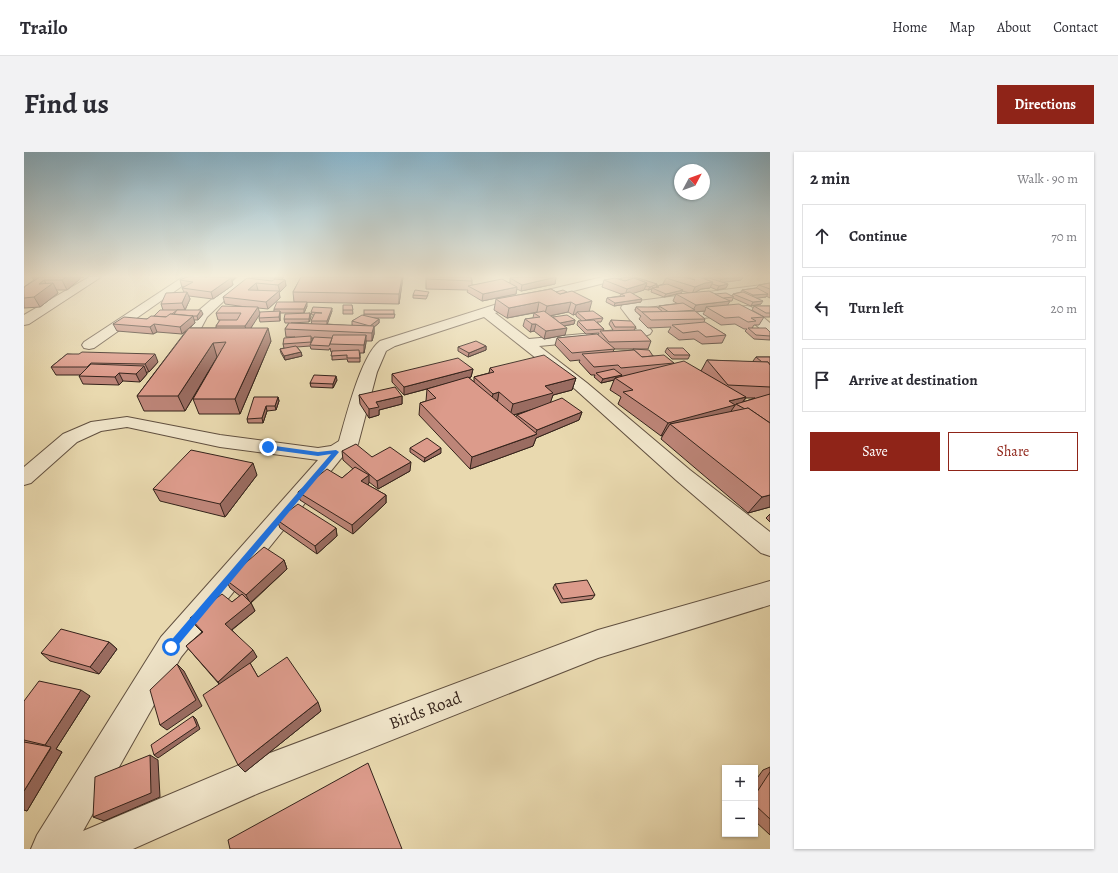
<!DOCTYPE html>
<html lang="en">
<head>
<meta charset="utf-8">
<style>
  body { margin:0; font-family:Alegreya,serif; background:#f2f2f3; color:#2b2b33 }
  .controls { position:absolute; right:12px; bottom:12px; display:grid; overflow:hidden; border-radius:0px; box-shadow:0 1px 3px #0004 }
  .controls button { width:36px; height:36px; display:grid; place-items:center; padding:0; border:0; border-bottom:1px solid #e1e1e2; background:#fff; color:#2b2b33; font:20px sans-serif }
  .compass { position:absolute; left:650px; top:12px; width:36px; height:36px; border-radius:50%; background:#fff; box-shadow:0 1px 3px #0004; rotate:49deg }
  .stop { position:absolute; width:12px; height:12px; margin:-9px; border:3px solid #1a73e8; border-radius:50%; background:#fff }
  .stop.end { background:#1a73e8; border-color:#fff; box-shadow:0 1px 4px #0008 }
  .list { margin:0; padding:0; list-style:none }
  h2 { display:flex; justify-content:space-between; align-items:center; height:52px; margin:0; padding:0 16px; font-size:17px }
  h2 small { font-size:13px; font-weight:400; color:#7c7c81 }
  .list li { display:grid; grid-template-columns:26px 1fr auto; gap:12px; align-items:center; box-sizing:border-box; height:64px; margin:0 8px 8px; padding:0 8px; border:1px solid #e1e1e2; border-radius:0px }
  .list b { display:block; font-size:15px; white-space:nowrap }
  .list em { font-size:13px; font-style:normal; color:#7c7c81 }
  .actions { display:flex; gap:8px; padding:12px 16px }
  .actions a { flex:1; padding:9px 0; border:1px solid #8f2418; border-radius:0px; text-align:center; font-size:14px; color:#8f2418 }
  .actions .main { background:#8f2418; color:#fff }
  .icon { flex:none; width:22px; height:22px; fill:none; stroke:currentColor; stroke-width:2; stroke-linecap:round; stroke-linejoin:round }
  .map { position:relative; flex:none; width:746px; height:697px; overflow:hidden; border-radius:0px }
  header { display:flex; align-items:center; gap:24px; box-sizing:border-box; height:56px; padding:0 20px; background:#fff; border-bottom:1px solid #e1e1e2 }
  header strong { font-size:19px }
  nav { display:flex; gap:22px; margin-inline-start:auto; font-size:14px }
  .intro { display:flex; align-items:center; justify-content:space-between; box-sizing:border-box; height:96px; padding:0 24px }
  h1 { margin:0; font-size:28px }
  .button { padding:10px 18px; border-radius:0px; background:#8f2418; color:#fff; font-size:14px; font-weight:700 }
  main { display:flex; gap:24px; padding:0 24px }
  aside { flex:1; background:#fff; border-radius:0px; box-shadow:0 1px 3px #0004 }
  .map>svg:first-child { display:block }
</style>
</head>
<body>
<header>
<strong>Trailo</strong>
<nav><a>Home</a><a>Map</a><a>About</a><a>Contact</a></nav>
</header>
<div class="intro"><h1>Find us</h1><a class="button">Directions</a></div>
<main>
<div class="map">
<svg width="746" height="697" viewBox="0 0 746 697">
  <rect width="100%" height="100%" fill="#e9d9af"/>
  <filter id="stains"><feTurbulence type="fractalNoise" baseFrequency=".005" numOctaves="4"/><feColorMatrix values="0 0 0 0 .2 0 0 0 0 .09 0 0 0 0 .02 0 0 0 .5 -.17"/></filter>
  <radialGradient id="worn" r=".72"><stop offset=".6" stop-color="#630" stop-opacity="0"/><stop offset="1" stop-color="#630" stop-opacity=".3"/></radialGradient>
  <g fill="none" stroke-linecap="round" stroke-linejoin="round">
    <g stroke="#615040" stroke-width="2">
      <g id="street">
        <polygon points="65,125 77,125 5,172 0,173 0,163"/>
        <polygon points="159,125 171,125 70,196 65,197 60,196 58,193 60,190"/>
        <polygon points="214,125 225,125 183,165 166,197 161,198 156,197 154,194 173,160"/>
        <path d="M579,125H597L596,127L510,149L471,161L505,187L613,177L597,156L599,151L746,132V138L610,157L628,179L626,182L621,184L515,194L563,231L666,318L746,380V404L737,401L652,328L551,237L460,165L371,194L362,199L353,220L334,292L331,296L319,304L157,505L59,679L227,608L574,478L746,429V453L574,506L235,641L109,697H7L13,683L137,485L294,308L196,295L103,275L77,279L53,290L7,331L0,333V315L39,282L67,270L103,265L196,283L294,296L307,294L315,289C322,265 337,203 356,189L502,143Z"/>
        <polygon points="723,154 727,155 746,171 746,182 741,181 720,162 647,169 642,168 641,165 642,162 647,161"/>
      </g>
    </g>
    <use href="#street" fill="#f1e6cb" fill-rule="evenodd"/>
  </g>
  <g fill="#bd8578" stroke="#34231b" fill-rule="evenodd">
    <polygon points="8,125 60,125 55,125 56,127 43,138 32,138 34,141 16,155 0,156 0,135 10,128"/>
    <polygon points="163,125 212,125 209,128 208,128 209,133 189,147 165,144 166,147 161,158 153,158 179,162 174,168 170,168 171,171 166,176 192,176 192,174 196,168 194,168 192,161 222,155 201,152 199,145 228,127 228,125 260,125 257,127 261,128 262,134 256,140 255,140 256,146 244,157 234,156 227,176 247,189 216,262 175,262 169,247 193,205 161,259 120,259 113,244 162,179 158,182 133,180 129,182 93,179 89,172 123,167 130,164 139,158 137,152 160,140 158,136 160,135 158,135 156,128"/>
    <polygon points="277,125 379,125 375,152 270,150 269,140"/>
    <polygon points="402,125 447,125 448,129 448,133 486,131 486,126 532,125 531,132 497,139 493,137 492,142 458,149 443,140 444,138 402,137"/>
    <path d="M644,125H719L717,128L698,130L704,132L702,136L693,138L686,135V136L677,137L670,141L708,144L709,142L717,140L718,138L732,136L735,133L746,131V146L742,144V145L733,146L737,152L727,154L709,146L708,149H705H706L703,153L740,165L735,173H730L728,176L746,180V188L730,187L721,179L723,177H720L711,172L697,173L679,162L681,159L672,160L681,167L680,170L702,183L698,191L678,192L670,187L655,188L644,180L647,175L624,176L615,167L617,164L611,159L612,155L635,156V154L654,152L649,149L652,142L640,145L627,140L628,137L624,138L620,137V138L608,141L617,150L590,154L582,150L583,146L596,144L597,142L578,135L580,128L595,127L633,132L632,135L633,134L639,132L642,126ZM658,139L666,141L654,142L657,141Z"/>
    <path d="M527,137L565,159L579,166L577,170H573L580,177L579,179L589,178L585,172L587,168L612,175L610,178L627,189L624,197H590L589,200L609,198V197L650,211V212L677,219L683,208L730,210L729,209L732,205H746V355L724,361L637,287L639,283L637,284L594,252L597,245L586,238L590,228L577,231L570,225L571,223H567L555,210L556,208L546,209L531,193L533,186L574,183L575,181L562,182L553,173L554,169H558L552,164V162L549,163L544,160L526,164L529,165L551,168L550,172L540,174L541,183L520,187L510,179L506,180L499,174L501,167L509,166L510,161L483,166L470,158L472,147ZM722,246H731L719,250Z"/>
    <polygon points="389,143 404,143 402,147 389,146"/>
    <polygon points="328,153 329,162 319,162 319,158"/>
    <polygon points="283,154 280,161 256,161 256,169 236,170 235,166 250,159 250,157"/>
    <polygon points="730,154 746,154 746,165 740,165 728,158"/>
    <path d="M308,159L303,172L331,174L328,173V169L340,163V162H371L370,166H349L355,167V171L350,175V182L348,189H342L340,201H336V210H324L323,207L308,208V200H307L306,196L305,198L287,197L286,194L273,195L277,200L278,204L261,208L257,201L256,197L260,196L259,192L271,185H262L261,177L265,171H261L260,167L286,161L287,165L285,170L267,171L288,172L287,169L290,163H288L287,160ZM287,186H289L287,191Z"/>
    <polygon points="462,194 462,198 444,205 434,199 434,195"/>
    <polygon points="643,196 666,203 664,207 648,207 641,200"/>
    <polygon points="43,202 134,210 125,220 123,220 123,222 116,230 99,229 95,233 59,232 55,224 56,223 32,223 27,215"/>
    <path d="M466,216L552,226L548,238L529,243L526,250L558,260L555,268L512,286L509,294L446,317L395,263L396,251L402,249L403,237L380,243L368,230V222L449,217L447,225L445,226L450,230V225L465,221ZM506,258L493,263L492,265L490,263Z"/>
    <polygon points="313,228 309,236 287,235 286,231"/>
    <polygon points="335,243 378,244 378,252 355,258 355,263 345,266 336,252"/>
    <polygon points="254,245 255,249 252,258 243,259 239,271 224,271 223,267"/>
    <polygon points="386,296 417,301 400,310 386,300"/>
    <polygon points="318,299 348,305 386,319 354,337 345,330 345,331 344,333 362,343 362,351 329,382 276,348 274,340 318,326 329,317 319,308"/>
    <polygon points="233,323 201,365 136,349 129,337"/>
    <polygon points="746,362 746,370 742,366"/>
    <polygon points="253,368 312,376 313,384 293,402 256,376"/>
    <polygon points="260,408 263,417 227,451 231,459 208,478 233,505 226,511 234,525 297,559 221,620 214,613 195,532 162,494 178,480 172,474 166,466 208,450 216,444 206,436 202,428"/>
    <polygon points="531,432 571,443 568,447 537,451 529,436"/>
    <polygon points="85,490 93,497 75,522 26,509 17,501"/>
    <polygon points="66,544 32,597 38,600 3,659 0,658 0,549"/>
    <polygon points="746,615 746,683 731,669 731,629 739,618"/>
  </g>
  <g fill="#9a6c61" stroke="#34231b">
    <polygon points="42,125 55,125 56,127 43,138 38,128"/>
    <polygon points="209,125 212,125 209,128"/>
    <polygon points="252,125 260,125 252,133 251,126"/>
    <polygon points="378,125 379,125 375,152 375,142"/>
    <polygon points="532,125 531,132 497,139 498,133"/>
    <polygon points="674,125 682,125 680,128"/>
    <polygon points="719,125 717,128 695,131 697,127"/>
    <polygon points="207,126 209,133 189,147 187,140"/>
    <polygon points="20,128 24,135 29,131 34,141 16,155 10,145 15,132"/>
    <polygon points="261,128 262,134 256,140 254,133"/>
    <polygon points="689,130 686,136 677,137 668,142 671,135 681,131"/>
    <polygon points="232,131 234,138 225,144 224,138"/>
    <polygon points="623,131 620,138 601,144 603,137"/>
    <polygon points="633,132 632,136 628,136 628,137 624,138 626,135"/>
    <polygon points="704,132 702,136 693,138 695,134"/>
    <polygon points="493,135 492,142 458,149 459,142"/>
    <polygon points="659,138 657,141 640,145 642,142"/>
    <polygon points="255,139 256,146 244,157 242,150"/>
    <polygon points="163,140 166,147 161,158 158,151"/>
    <polygon points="744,142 742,145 727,147 729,143"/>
    <polygon points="618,147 617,150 590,154 591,151"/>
    <polygon points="568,149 565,160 553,160 552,162 549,163 552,153"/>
    <polygon points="706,149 702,156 682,155 681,159 670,160 647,161 669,158 672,153"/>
    <polygon points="739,149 737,152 727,154 729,150"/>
    <polygon points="283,150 283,154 280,161 280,157"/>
    <polygon points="515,150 513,160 483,166 485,156"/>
    <polygon points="547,150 544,160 520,165 523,154"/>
    <polygon points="234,155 236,162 223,182 221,174"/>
    <polygon points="308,156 308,159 303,173 303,169"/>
    <polygon points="177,158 179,162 174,168 173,164"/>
    <polygon points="256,159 256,169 255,165"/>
    <polygon points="286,161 287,165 285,170 285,167"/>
    <polygon points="169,164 171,171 158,182 156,175"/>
    <polygon points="355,167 355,171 350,175 350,182 348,189 348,181 346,177 346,174"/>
    <polygon points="551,168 550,172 534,175 535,171"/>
    <polygon points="130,172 133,180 129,182 126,175"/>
    <polygon points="508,172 512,172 510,179 506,180"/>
    <polygon points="244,176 247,189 216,262 211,247"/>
    <polygon points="543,176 541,183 520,187 522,179"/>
    <polygon points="342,183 342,191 340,201 340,193"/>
    <polygon points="189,191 193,205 161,259 154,244"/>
    <polygon points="462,194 462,198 444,205 445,201"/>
    <polygon points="277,200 278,204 261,208 260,204"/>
    <polygon points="131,202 134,210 125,220 121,212"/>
    <polygon points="120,214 123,222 116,230 112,222"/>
    <polygon points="449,217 447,225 380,243 380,235"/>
    <polygon points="95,221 99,229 95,233 91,225"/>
    <polygon points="598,223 596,227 591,226 590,228 577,231 579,227"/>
    <polygon points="312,224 313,228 309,236 309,232"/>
    <polygon points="552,226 548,238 529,243 526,252 486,264 489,252 521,234"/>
    <polygon points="475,240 473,252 466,254 469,242"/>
    <polygon points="378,244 378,252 355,258 355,263 345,266 345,257 352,250"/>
    <polygon points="254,245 255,249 252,258 251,254"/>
    <polygon points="722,245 716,254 712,252 703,265 646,272 639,283 637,284 644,271 705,249"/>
    <polygon points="242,254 243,259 239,271 238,266"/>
    <polygon points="558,260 555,268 512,286 509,294 446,317 448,305 511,283 513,278"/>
    <polygon points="417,296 417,301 400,310 401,306"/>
    <polygon points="387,310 386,319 354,337 353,329"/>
    <polygon points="229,311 233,323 201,365 196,352"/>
    <polygon points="345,323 345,331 338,338 337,329"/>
    <polygon points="362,343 362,351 329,382 328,373"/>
    <polygon points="746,343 746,355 724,361 738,345"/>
    <polygon points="312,376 313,384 293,402 291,394"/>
    <polygon points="260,408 263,417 226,451 227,451 231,459 206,479 201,472 226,451 222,443"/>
    <polygon points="85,490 93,497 75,522 66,515"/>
    <polygon points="229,498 233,505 199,536 194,530"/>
    <polygon points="153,512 160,519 178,554 143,578 136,573"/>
    <polygon points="57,538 66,544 32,597 38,600 3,659 0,658 0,639 27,596 21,593"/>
    <polygon points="294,550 297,559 221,620 214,613"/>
    <polygon points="169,564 172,567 176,577 134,606 130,603"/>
    <polygon points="126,603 134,608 136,645 80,669 69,665"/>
  </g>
  <g fill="#dc9b8b" stroke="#34231b">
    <polygon points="16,125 42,125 38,128 20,128 15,132 29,131 10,145 0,146 0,136 1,135 0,135"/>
    <polygon points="163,125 193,125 207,126 187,140 158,136 169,130 156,128"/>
    <polygon points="228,125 252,125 251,126"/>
    <polygon points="277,125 378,125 375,142 269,140"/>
    <polygon points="403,125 447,125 448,129 403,127"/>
    <polygon points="495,125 532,125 498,133 486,126"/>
    <polygon points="602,125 611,125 633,132 626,135 622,134 623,131 610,126 601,129 595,127"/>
    <polygon points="644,125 660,125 671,128 663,125 675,125 689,130 681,131 671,135 642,126"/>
    <polygon points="690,125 718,125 697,127"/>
    <polygon points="223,126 248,129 251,127 261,128 254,133 232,131 224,138 255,139 242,150 199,145"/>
    <polygon points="591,126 601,129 610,126 623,131 603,137 580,128"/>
    <polygon points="685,126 704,132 695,134 688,132 689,130 681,127"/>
    <polygon points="478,127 493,135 459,142 444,134"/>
    <polygon points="746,131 746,137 735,133"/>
    <polygon points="643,132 659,138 642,142 628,136 635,135 633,134"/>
    <polygon points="733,136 744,142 729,143 718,138"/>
    <polygon points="527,137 536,142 548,139 568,149 552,153 547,150 523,154 515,150 485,156 472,147"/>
    <polygon points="391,138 405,140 403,144 389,143"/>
    <polygon points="539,138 543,140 536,142 532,140"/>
    <polygon points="685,139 706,149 672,153 652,142"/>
    <polygon points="163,140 158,151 137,152 142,141"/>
    <polygon points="606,140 618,147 591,151 583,146 601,144 597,142"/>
    <polygon points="719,140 739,149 729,150 709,142"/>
    <polygon points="702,141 710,145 699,146 691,142"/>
    <polygon points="253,150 283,150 280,157 250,157"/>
    <polygon points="659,151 671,158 660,159 645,160 635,154"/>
    <polygon points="715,152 740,165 727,166 732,169 724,170 715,165 701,166 682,155"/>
    <polygon points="319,153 328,153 329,158 319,158"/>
    <polygon points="198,154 234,155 221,174 192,174 196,168 213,168 217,161 192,161"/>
    <polygon points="730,154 746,154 746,161 742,161"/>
    <polygon points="289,155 308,156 303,169 287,169 291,161 298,161 287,160"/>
    <polygon points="612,155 633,155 639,160 618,160"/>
    <polygon points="136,158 153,158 148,162 146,162 143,165 130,164"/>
    <polygon points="153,158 177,158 173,164 168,164 169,164 150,162"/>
    <rect x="340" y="158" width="30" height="4"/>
    <polygon points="256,159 255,165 235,166 236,160"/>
    <polygon points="520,159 543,176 522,179 512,172 508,172 501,167 516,165 510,161"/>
    <polygon points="569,159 579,166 562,168 553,160"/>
    <polygon points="671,159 681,167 627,168 618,160"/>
    <polygon points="286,161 285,167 260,167 261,162"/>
    <polygon points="146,162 169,164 156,175 130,172 126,175 89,172 100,165 123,167 127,164 142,165"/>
    <polygon points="338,163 355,167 346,174 328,169"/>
    <polygon points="543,163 551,168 536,171 529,165"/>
    <polygon points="570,168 580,177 563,178 554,169"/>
    <polygon points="587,168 607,169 612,175 591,175"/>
    <polygon points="681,170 702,183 682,185 674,179 659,181 648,173"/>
    <polygon points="265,171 350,174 348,181 261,177"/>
    <polygon points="165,176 244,176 211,247 169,247 202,190 189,191 154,244 113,244"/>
    <polygon points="724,176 742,176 746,180 746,184 732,183"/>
    <polygon points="617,178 627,189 585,190 576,179"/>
    <polygon points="573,182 591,197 548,201 533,186"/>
    <polygon points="309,183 342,183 340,193 306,192"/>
    <polygon points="287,184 287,190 259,192 260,186"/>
    <polygon points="290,185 308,186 305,194 286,193"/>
    <polygon points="452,189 462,194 445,201 434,195"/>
    <polygon points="272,194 277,200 260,204 256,197"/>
    <polygon points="643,196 659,196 666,203 650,203"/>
    <polygon points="609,197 625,198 629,204 618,205"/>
    <polygon points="335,198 336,206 323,206 323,203 307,204 308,199"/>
    <polygon points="610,198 618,205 640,203 650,211 597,216 594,213 570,215 558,202"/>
    <polygon points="58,200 131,202 121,212 67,211 63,215 27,215 43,202 55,202"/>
    <polygon points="520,203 552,226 521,234 529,241 489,252 475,240 469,242 450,225 470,220 466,216"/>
    <polygon points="732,205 746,205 746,213 744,210 738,210"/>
    <polygon points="434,206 449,217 380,235 368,222"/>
    <polygon points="683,208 744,210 746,213 746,235 704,233"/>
    <polygon points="660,209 722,245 705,249 711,253 644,271 599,240 609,238 591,226"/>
    <polygon points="67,212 120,214 112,222 95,221 91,225 55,224"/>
    <polygon points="590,217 598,223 579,227 572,221"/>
    <polygon points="290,223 312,224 309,232 286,231"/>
    <polygon points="444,225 513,282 448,305 396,251 412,246 403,237"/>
    <polygon points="371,235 378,244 352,250 355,255 345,257 335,243"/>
    <polygon points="746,242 746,271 724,256 721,257 712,252"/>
    <polygon points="230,245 254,245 251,254 242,254 238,266 223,267"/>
    <polygon points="538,246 558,260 513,278 493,263"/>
    <polygon points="724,256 746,271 746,343 738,345 646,272"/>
    <polygon points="403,286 417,296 401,306 386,296"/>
    <polygon points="332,292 348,305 366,295 387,310 353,329 318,299"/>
    <polygon points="167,298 229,311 196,352 129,337"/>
    <polygon points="331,315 345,323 337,329 362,343 328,373 274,340 303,317 318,326"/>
    <polygon points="274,352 312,376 291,394 253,368"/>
    <polygon points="240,395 260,408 222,443 202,428"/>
    <polygon points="563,428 571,443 539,447 531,432"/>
    <polygon points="198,442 208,450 218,442 227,451 201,472 229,498 194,530 162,494 179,480 166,466"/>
    <polygon points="37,477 85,490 66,515 17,501"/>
    <polygon points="263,505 294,550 214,613 179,543 226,511 234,525"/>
    <polygon points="153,512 172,548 136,573 126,538"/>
    <polygon points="15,529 57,538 21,593 0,588 0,549"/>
    <polygon points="169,564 173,574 130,603 127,593"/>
    <polygon points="0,590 27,595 0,639"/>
    <polygon points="126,603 127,641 69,665 71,625"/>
    <polygon points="344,611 378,697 206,697 204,688"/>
    <polygon points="746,620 746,667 731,653 731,643"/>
  </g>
  <linearGradient id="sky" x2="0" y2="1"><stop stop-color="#88b6ce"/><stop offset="0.56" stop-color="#f5eedb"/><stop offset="1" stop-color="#f5eedb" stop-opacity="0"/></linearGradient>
  <rect width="746" height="222" fill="url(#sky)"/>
  <polygon fill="#1a73e8" points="244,293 294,300 312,298 315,300 150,498 147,499 144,498 142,495 144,492 307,302 294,304 242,297 242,294"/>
  <g text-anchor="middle" stroke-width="3" stroke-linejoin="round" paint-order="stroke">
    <g font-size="17" fill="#34231b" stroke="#f1e6cb">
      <text transform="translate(401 558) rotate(-21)" y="6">Birds Road</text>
    </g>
  </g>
  <rect width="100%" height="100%" filter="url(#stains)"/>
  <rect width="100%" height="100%" fill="url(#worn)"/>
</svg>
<div class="controls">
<button>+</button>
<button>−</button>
</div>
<svg class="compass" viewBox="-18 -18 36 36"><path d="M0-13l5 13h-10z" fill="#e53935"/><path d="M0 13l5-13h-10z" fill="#7c7c81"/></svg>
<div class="stop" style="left:147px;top:495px"></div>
<div class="stop end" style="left:244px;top:295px"></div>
</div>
<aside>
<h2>2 min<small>Walk · 90 m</small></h2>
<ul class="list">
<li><svg class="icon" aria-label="ahead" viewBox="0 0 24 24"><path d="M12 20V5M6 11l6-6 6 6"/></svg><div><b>Continue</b></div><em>70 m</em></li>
<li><svg class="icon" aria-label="left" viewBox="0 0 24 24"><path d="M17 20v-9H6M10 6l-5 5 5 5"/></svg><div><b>Turn left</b></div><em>20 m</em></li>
<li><svg class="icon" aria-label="arrive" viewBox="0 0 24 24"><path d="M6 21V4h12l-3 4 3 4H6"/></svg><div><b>Arrive at destination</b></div></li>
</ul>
<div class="actions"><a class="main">Save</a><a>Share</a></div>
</aside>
</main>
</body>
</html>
